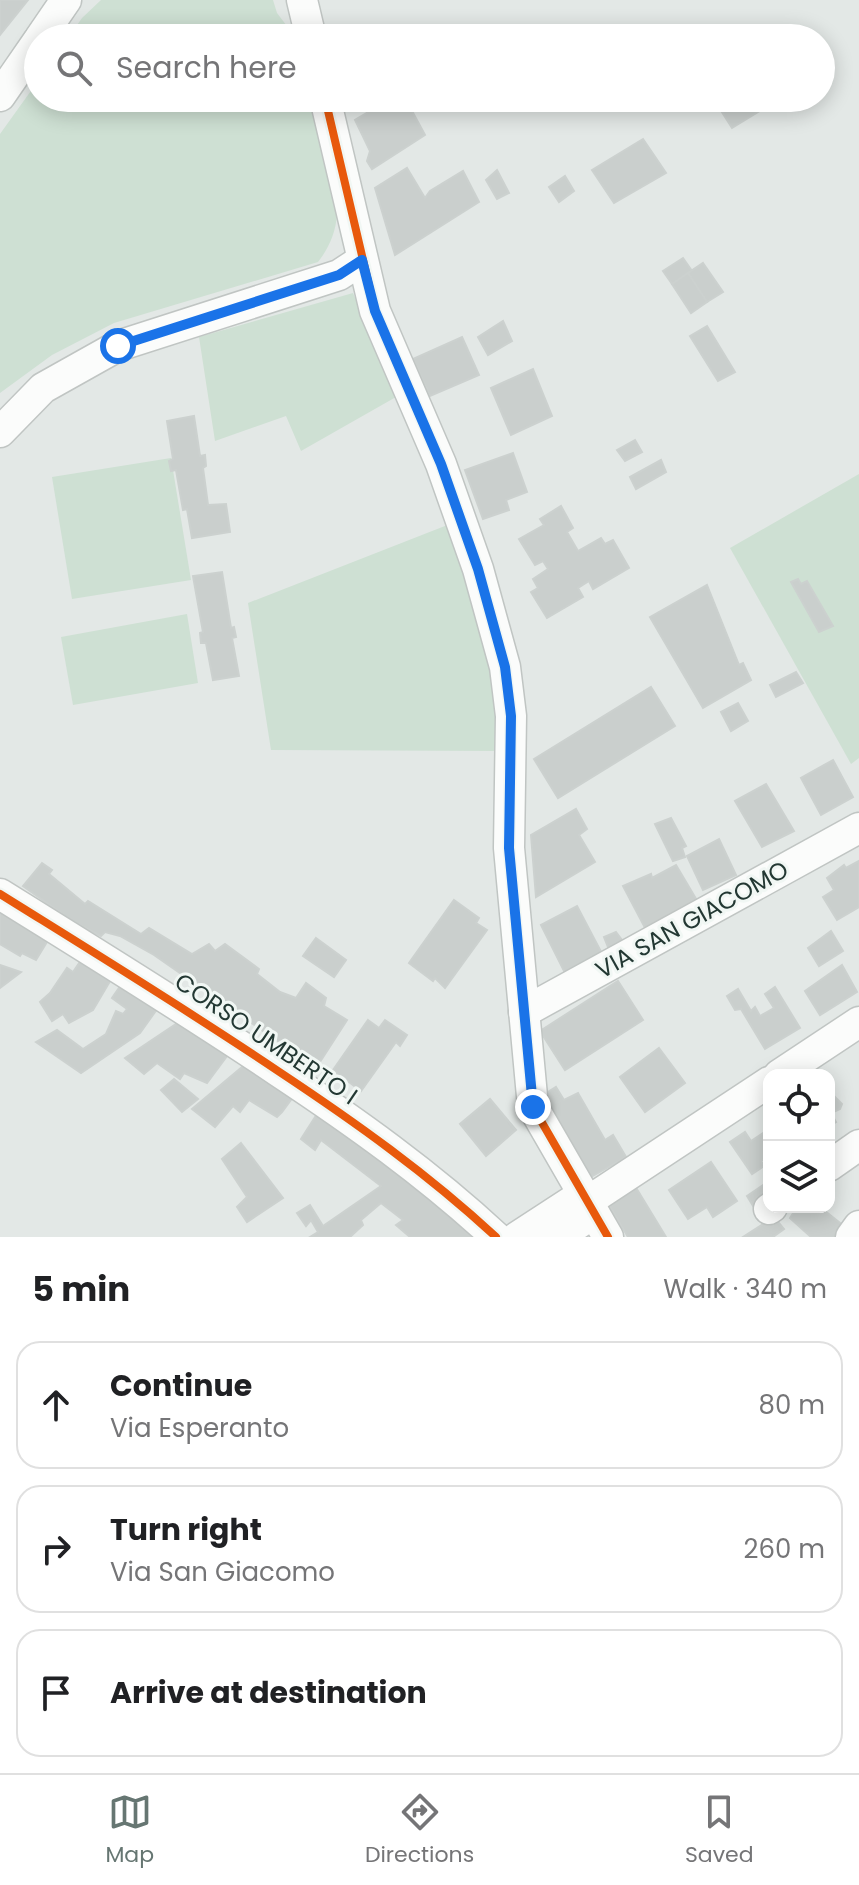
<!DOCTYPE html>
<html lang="en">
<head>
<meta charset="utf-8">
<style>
  body { margin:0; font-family:Poppins,sans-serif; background:#f2f2f2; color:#202124 }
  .controls { position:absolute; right:24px; bottom:24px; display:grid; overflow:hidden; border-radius:16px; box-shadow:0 4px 20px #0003 }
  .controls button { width:72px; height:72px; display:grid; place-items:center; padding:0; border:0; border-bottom:2px solid #e0e0e0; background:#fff; color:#202124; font:40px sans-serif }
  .stop { position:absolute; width:24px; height:24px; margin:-18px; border:6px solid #1a73e8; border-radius:50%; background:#fff }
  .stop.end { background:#1a73e8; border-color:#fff; box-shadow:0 2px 8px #0008 }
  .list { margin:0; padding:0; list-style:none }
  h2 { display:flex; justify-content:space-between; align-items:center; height:104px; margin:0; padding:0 32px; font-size:34px }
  h2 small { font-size:26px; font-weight:400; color:#757577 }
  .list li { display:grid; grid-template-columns:52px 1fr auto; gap:24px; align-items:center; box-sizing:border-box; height:128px; margin:0 16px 16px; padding:0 16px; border:2px solid #e0e0e0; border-radius:24px }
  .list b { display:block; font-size:30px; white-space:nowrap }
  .list p { margin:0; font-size:26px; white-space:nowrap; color:#757577 }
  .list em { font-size:26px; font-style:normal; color:#757577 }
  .icon { flex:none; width:44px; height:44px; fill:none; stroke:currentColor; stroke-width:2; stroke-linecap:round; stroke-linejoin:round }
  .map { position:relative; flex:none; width:859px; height:1237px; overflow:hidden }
  .search { position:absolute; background:#fff; box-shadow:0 4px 20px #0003; left:24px; right:24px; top:24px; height:88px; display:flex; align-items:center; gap:20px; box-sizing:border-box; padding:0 28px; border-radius:44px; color:#757577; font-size:30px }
  .sheet { height:536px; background:#fff }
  nav { display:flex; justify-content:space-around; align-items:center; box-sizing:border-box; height:112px; border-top:2px solid #e0e0e0; background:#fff; font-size:22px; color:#757577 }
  nav a { display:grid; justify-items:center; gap:4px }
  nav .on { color:#667672 }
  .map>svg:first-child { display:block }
</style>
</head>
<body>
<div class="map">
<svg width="859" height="1237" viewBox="0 0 859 1237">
  <rect width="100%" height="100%" fill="#e3e8e6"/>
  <g fill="#cee0d3">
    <polygon points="101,0 273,0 277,13 296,38 68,38 82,18"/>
    <path d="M38,81V98H312L337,214C336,232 329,248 318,262L114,323L52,355L0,393V134Z"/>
    <polygon points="353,293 396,397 301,451 286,416 215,441 199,337"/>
    <polygon points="171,458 191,580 72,599 52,477"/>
    <polygon points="859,474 859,758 851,764 730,548"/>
    <polygon points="450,524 472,595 494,686 500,751 271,750 248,603"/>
    <polygon points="187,614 198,683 73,705 61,637"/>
  </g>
  <g fill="#cacfcd" stroke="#ccd1cf" stroke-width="2">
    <polygon points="0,0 28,0 0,35"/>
    <polygon points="392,98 405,98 425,135 372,169 367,161 370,151 355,120"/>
    <polygon points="713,98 781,98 732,128"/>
    <polygon points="643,139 666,173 614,203 592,170"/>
    <polygon points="407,168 425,198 430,191 463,171 479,202 395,255 375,188"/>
    <polygon points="497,170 509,193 497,199 486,180"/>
    <polygon points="565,176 574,191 559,202 549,187"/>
    <polygon points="683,258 692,271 672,284 663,271"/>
    <polygon points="703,263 723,292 707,302 688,273"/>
    <polygon points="688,273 707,302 691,313 672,284"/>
    <polygon points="503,321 512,341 488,355 478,337"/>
    <polygon points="707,326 735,372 718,381 690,336"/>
    <polygon points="462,337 479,375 430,396 413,359"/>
    <polygon points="533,369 552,416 511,435 491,388"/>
    <polygon points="194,416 200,456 205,455 206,466 203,468 208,505 226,504 230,532 192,538 187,509 183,510 176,470 171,471 169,461 173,459 167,421"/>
    <polygon points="635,440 642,452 625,461 617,450"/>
    <polygon points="513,453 527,492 506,500 509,510 483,519 465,470"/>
    <polygon points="661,460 666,472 636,489 630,477"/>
    <polygon points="561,506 573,528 567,532 578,551 601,538 605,544 613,540 629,568 593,589 589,581 578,588 583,597 547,618 531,592 538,588 533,579 548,569 543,561 535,565 519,539 544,525 540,519"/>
    <polygon points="222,572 231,628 234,627 236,637 232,638 239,676 213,680 206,643 201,643 200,633 203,632 193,576"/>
    <polygon points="798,579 801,584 807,581 833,626 819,632 791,582"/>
    <polygon points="707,585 739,665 743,663 751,680 703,708 650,617"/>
    <polygon points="796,672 803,683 776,697 770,685"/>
    <polygon points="651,687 675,726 558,798 534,759"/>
    <polygon points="738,703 748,721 731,731 721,712"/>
    <polygon points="833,760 853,797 821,815 801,778"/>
    <polygon points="766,784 794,831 762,847 735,801"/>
    <polygon points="576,809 587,829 579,835 595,862 536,897 531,835"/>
    <polygon points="671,818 686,846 682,848 685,857 673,861 655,824"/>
    <polygon points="719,839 736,875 703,890 687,856"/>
    <polygon points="859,861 859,907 837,920 823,897 834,890 827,878 844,865 846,868"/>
    <polygon points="42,863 52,870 49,874 85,904 88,901 141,934 149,928 192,954 209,944 215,951 225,944 259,969 257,974 280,992 296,998 306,983 326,998 324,1006 347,1020 316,1068 154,955 120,936 105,932 101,936 72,921 23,886"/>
    <polygon points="676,865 702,909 651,939 623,886 651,874 652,878"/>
    <polygon points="0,898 53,932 36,960 22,953 20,956 0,944"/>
    <polygon points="454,900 479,918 476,923 487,930 445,988 435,978 433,981 409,963"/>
    <polygon points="577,906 607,963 570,983 541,925"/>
    <polygon points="831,931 843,951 819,966 808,948"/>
    <polygon points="616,932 625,944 610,952 604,937"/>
    <polygon points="316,938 346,960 334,977 303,956"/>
    <polygon points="84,956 113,976 93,1010 69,1023 63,1014 52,1021 40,1002 50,993 67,968 73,972"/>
    <polygon points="0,965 21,972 0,988"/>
    <polygon points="842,965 857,992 820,1015 805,991"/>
    <polygon points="618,981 643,1020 565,1070 540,1031"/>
    <polygon points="123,982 160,1005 140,1033 81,1073 36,1042 57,1030 83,1049 106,1034 116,1011 123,1014 127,1009 112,998"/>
    <polygon points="775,987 800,1028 765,1049 741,1009 735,1010 727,996 738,989 751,1011 755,1007 760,1016 774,1008 765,994"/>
    <polygon points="182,1020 230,1052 207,1083 184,1073 180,1079 157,1063 144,1074 125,1058"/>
    <polygon points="368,1020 379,1028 385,1020 407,1035 400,1046 396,1042 361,1091 333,1070"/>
    <polygon points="659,1048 685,1083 645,1112 620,1077"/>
    <polygon points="248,1062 296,1093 282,1112 277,1117 249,1100 240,1112 233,1106 215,1127 192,1109"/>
    <polygon points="174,1079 198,1099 182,1112 161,1090"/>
    <polygon points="556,1087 564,1100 578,1093 605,1140 613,1135 626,1157 591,1177 543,1095"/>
    <polygon points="831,1093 842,1104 840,1109 831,1113 836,1122 829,1126"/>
    <polygon points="490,1099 516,1130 486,1156 460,1124"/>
    <polygon points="319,1111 453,1214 477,1237 410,1237 396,1225 403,1220 381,1203 361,1220 363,1225 350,1237 310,1237 318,1232 311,1220 306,1226 297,1213 310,1205 323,1226 381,1186 321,1140 315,1150 301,1139"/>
    <polygon points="769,1129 769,1156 761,1161 764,1166 752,1174 730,1142 745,1132 751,1141"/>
    <polygon points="241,1143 283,1198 247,1222 237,1207 247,1197 222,1159"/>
    <polygon points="711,1162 737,1201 713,1217 707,1207 688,1219 669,1190"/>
    <polygon points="769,1181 769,1200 755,1209 747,1196"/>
    <polygon points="635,1186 666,1237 628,1237 608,1203"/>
    <polygon points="797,1207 820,1207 845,1227 837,1237 811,1237 790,1218"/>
    <polygon points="774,1217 784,1229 773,1237 743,1237"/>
  </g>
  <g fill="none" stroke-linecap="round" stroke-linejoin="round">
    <g stroke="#c0c5c3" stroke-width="33">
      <g id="minor">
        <polyline points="302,0 311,38"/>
        <polyline points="40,38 66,0"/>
        <polyline points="0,96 38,41"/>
        <polyline points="325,98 375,311 441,464 478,569 505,667 511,716 509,848 533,1107 608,1237"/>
        <polyline points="0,432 43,388 118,346 339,275 362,260"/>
        <path d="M0,894C93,952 186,1009 278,1071C355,1122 428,1174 496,1237"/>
        <polyline points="524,1012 859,828"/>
        <polyline points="779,1075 859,1022"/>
        <polyline points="829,1166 859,1145"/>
        <polyline points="587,1202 769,1082"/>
        <polyline points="769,1209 772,1207"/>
        <polyline points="517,1237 583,1194"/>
        <polyline points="558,1237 594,1213"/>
        <polyline points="851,1237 859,1226"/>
      </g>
    </g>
    <use href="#minor" stroke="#fbfcfb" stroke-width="30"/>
    <g stroke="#f1f7f4" stroke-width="13">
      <g id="cycleway">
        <polyline points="325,98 375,311 441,464 478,569 505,667 511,716 509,848 533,1107 608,1237"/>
        <path d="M0,894C93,952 186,1009 278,1071C355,1122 428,1174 496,1237"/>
      </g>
    </g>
    <use href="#cycleway" stroke="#e8590c" stroke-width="8"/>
  </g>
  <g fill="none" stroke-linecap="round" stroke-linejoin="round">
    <polyline stroke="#1a73e8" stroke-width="10" points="118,346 339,275 362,260 375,311 441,464 478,569 505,667 511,716 509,848 533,1107"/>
  </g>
  <g text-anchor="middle" stroke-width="6" stroke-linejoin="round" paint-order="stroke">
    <g font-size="24" fill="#233833" stroke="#f1f7f4">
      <text transform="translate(692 920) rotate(-29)" y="8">VIA SAN GIACOMO</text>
      <text transform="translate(266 1039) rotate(34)" y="8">CORSO UMBERTO I</text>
    </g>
  </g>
</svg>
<div class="controls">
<button><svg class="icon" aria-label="locate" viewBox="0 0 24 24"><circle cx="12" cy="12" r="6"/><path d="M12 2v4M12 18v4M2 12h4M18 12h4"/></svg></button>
<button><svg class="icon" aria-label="layers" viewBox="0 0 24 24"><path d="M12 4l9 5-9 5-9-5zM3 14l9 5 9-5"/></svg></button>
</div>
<div class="stop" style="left:118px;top:346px"></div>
<div class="stop end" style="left:533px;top:1107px"></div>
<div class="search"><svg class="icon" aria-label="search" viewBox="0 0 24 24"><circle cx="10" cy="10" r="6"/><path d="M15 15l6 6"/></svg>Search here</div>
</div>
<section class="sheet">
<h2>5 min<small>Walk · 340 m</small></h2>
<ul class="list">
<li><svg class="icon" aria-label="ahead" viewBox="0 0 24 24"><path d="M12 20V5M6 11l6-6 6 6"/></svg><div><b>Continue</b><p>Via Esperanto</p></div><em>80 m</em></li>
<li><svg class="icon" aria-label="right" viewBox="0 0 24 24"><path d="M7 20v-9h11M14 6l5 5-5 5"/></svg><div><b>Turn right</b><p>Via San Giacomo</p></div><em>260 m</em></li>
<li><svg class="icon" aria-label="arrive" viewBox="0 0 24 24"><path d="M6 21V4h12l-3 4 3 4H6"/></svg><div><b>Arrive at destination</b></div></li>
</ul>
</section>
<nav>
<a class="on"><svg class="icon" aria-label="map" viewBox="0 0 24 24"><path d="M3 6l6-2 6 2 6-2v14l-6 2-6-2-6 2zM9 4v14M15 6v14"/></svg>Map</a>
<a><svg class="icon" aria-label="directions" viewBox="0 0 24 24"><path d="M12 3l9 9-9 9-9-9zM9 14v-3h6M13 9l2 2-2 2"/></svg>Directions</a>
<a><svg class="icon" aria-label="saved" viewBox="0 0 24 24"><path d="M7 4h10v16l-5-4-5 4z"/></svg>Saved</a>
</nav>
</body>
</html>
